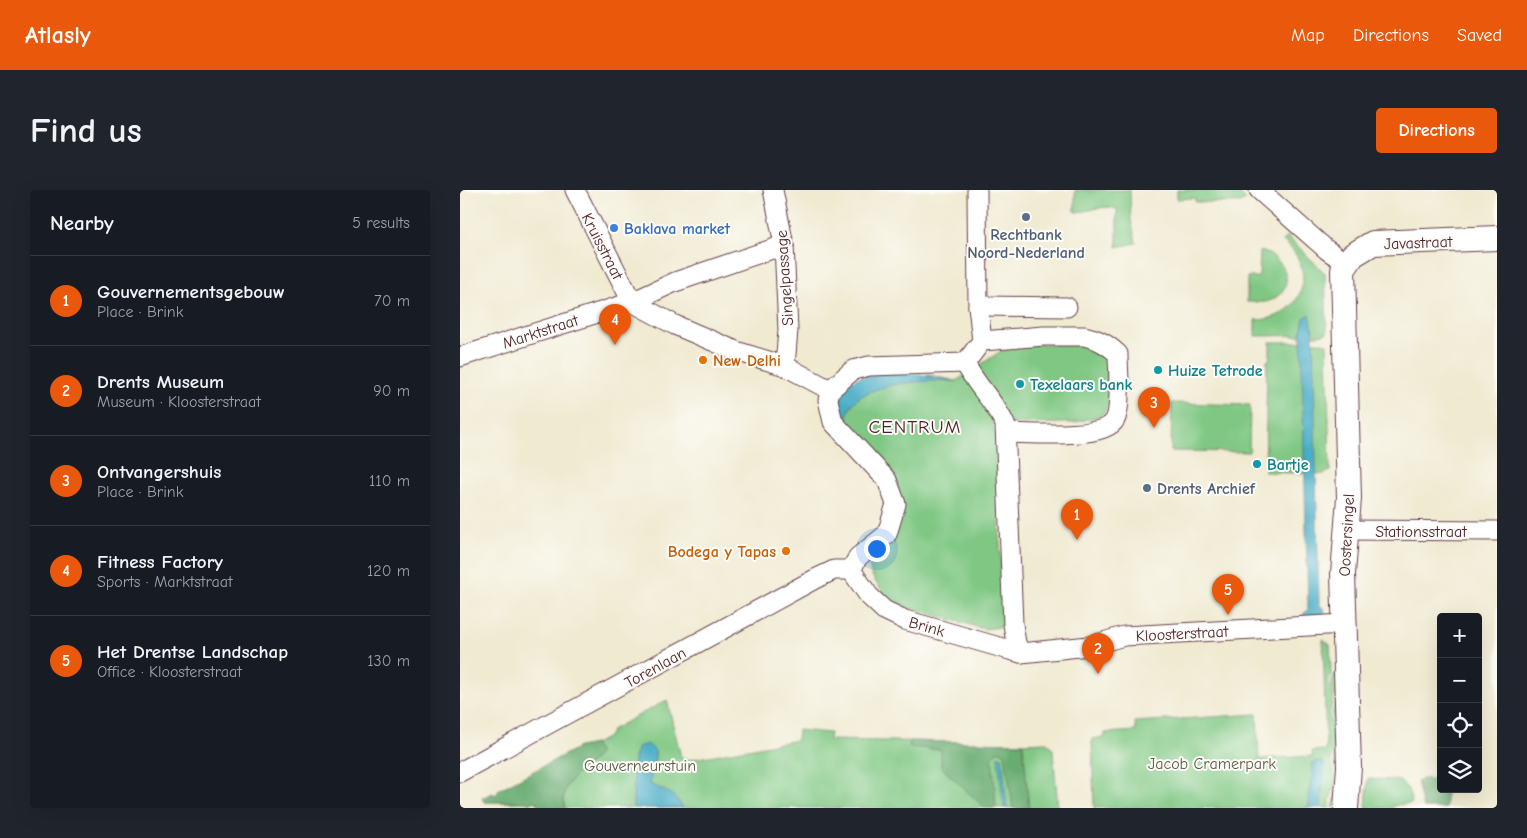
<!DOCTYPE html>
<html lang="en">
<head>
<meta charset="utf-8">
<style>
  body { margin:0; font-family:"Comic Neue",sans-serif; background:#20242c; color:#f1f3f6 }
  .controls { position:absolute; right:15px; bottom:15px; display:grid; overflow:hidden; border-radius:5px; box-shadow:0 5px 20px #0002 }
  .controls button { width:45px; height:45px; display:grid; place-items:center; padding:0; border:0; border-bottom:1px solid #363941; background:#171b24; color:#f1f3f6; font:25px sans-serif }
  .you { position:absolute; left:416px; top:358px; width:18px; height:18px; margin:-12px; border:4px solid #fff; border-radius:50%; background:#1a73e8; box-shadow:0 0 0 8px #1a73e833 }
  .badge { display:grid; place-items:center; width:32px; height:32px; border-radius:50%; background:#ea580c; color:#fff; font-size:16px; font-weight:700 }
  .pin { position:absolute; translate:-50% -41px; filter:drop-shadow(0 1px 2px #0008) }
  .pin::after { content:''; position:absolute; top:26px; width:18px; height:15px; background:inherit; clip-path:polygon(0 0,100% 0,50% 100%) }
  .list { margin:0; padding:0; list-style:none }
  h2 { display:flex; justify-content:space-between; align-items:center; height:65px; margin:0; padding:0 20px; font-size:21px }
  h2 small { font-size:16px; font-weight:400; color:#9ea1a6 }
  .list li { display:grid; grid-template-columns:32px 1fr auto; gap:15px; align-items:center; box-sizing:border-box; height:90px; padding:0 20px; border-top:1px solid #363941 }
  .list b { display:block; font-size:19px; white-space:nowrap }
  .list p { margin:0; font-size:16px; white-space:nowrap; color:#9ea1a6 }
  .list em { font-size:16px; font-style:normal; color:#9ea1a6 }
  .icon { flex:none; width:28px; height:28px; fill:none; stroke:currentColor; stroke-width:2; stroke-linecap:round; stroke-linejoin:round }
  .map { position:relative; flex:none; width:1037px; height:618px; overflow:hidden; border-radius:5px }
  header { display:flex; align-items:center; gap:30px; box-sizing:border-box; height:70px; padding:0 25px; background:#ea580c; color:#fff }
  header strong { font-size:24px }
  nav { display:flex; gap:28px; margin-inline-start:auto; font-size:18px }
  .intro { display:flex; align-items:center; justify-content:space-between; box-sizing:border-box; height:120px; padding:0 30px }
  h1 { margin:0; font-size:35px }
  .button { padding:12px 22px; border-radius:5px; background:#ea580c; color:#fff; font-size:18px; font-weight:700 }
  main { display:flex; gap:30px; padding:0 30px }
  aside { flex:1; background:#171b24; border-radius:5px; box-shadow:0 5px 20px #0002 }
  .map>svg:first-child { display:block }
</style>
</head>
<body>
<header>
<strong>Atlasly</strong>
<nav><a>Map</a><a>Directions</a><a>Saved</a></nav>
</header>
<div class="intro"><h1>Find us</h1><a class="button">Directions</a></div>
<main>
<aside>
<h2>Nearby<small>5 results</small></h2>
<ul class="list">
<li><span class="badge">1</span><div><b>Gouvernementsgebouw</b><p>Place · Brink</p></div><em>70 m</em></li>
<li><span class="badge">2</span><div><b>Drents Museum</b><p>Museum · Kloosterstraat</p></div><em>90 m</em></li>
<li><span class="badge">3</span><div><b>Ontvangershuis</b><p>Place · Brink</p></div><em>110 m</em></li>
<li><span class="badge">4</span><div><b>Fitness Factory</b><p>Sports · Marktstraat</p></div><em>120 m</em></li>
<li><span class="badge">5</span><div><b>Het Drentse Landschap</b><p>Office · Kloosterstraat</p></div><em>130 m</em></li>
</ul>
</aside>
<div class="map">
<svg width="1037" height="618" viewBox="0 0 1037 618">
  <rect width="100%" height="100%" fill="#fdfcf7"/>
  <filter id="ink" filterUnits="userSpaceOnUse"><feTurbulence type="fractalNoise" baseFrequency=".02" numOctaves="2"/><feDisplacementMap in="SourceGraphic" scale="10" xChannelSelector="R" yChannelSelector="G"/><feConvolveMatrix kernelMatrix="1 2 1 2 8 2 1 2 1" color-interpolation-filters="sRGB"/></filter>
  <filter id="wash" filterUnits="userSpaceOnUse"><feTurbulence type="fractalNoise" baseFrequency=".0096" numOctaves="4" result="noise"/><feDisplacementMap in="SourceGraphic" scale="20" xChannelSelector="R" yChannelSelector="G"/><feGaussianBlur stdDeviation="1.12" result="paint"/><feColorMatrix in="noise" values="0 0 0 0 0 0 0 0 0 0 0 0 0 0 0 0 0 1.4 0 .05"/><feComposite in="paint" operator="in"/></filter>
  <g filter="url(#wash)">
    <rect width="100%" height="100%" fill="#f0ead1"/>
    <g fill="#7fc783" stroke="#647357">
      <path d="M615,0H670L671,30L676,53L657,57V19C642,14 630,22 615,22Z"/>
      <polygon points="717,0 775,0 786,10 780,13 735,12 735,8 717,9"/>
      <path d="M827,46L865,83L867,143L858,145L795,146V130C842,130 860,80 823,51Z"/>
      <path d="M800,61C822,65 838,93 815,108C807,114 797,112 787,112V87H799Z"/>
      <polygon points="810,152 858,152 867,154 870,281 864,284 805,282 807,171 810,168"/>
      <path d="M578,154L634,155L646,165L647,169L648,214L644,223L639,226L614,233L532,234L536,245L543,433L540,437L524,439L436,414C426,407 400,379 413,366C419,361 426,358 430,351C434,345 439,306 438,298C437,280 393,241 379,227L381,205L469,185L496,191L541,161Z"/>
      <polygon points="712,213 790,215 789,262 711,261"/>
      <polygon points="863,449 870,455 871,484 868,493 874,506 869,525 875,548 871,569 876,591 870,610 870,618 860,618 861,571 853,573 848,618 634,618 632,549 645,547 645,543 676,541 675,532 797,524 799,569 853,566 852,561 866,560"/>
      <path d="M874,484H877C878,528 883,574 876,618H873L879,591L874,569L878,548L872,525L877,508L871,495Z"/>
      <polygon points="207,510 221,567 227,570 337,550 338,540 370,543 369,550 563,553 587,552 593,559 598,618 80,618 76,611 68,614 66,612 24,612 119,557 130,556 147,548 153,539"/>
      <polygon points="908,589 939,590 948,599 952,613 936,615 932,618 906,618"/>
    </g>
    <g fill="#67ac71" stroke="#58664e">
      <polygon points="450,551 563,553 569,618 553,618 545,564 541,561 536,561 532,567 536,618 525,618 481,577 481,560 449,557"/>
      <path d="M134,554L139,564C125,581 97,591 105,618H80L76,611L68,614L66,612H24L22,608L33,603L34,605L38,603V600L119,557Z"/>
      <polygon points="981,588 981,599 986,599 986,618 963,618 957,592 962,589"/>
    </g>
    <g fill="#47acc6" stroke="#486678">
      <polygon points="850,124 853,141 859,414 864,419 865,424 842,426 848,419 841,142 844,128"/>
      <path d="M443,182L496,191C469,190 381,190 387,235C380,227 377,221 379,210C386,181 418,184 443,182Z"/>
      <path d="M188,554L195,561C196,573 189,583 191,595C205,600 215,604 223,618H173L174,568L178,557Z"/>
      <polygon points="538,566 542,567 547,618 544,618"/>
      <polygon points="857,571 864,573 861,615 860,618 848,618 853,573"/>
    </g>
  </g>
  <g filter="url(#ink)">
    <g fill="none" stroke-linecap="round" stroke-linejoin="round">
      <g stroke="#633d44" stroke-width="21">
        <g id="minor">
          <polyline points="115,0 172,112"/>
          <polyline points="313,0 324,55 328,140 325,176"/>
          <polyline points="517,0 518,116 522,151"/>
          <polyline points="799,0 867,60 886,73"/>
          <polyline points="172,112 215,135 276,161 325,176 370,200"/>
          <polyline points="518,116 607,117"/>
          <polyline points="0,167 172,112 215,92 324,55"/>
          <path d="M505,173C516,196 533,209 545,234L553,434L556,453L561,463"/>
          <polyline points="885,340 1037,341"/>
          <path d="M391,380L398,367L427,344L436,314L427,290L373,232L368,210L370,200L393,180L409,176L505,173L522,151L584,146H624C638,149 647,154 658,164C658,180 662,216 655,230C644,250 568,243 546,243"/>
          <polyline points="391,380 409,406 424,420 445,430 546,459 561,463 629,456 664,446 885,434"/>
          <polyline points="0,582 355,389 374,380 391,380"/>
        </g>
      </g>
      <g stroke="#633d44" stroke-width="26">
        <polyline id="major" points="886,618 889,577 883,384 889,308 883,80 893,65 913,53 1037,48"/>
      </g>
      <use href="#minor" stroke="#fff" stroke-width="19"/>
      <use href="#major" stroke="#fff" stroke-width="24"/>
    </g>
  </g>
  <g fill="#5c6f8a" stroke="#fdfcf7" stroke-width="2">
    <circle cx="566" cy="27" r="5"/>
    <circle cx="687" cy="298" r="5"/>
  </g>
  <circle fill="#3f7fe0" stroke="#fdfcf7" stroke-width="2" cx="154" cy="38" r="5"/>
  <g fill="#e8710a" stroke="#fdfcf7" stroke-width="2">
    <circle cx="243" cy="170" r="5"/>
    <circle cx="326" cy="361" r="5"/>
  </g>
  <g fill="#0f9aa8" stroke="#fdfcf7" stroke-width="2">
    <circle cx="698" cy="180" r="5"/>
    <circle cx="560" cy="194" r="5"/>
    <circle cx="797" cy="274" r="5"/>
  </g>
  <g text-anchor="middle" stroke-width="4" stroke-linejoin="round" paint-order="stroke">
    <g font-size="16" font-weight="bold" fill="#366cbe" stroke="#fdfcf7" text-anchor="start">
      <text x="164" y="44">Baklava market</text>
    </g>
    <g font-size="16" font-weight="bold" fill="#4e5e75" stroke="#fdfcf7">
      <text x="566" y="50">Rechtbank<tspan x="566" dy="18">Noord-Nederland</tspan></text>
      <text x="697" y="304" text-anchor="start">Drents Archief</text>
    </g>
    <g font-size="16" fill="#4a1f2b" stroke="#fdfcf7">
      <text transform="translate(958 52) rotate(-2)" y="6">Javastraat</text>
      <text transform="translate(143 56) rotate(63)" y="6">Kruisstraat</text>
      <text transform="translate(324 88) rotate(-94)" y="6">Singelpassage</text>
      <text transform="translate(80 141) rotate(-18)" y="6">Marktstraat</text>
      <text x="961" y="347">Stationsstraat</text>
      <text transform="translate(886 345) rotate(-87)" y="6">Oostersingel</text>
      <text transform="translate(467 436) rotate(16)" y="6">Brink</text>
      <text transform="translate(722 443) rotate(-3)" y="6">Kloosterstraat</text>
      <text transform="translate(195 477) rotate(-29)" y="6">Torenlaan</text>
    </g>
    <g font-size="16" font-weight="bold" fill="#c56008" stroke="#fdfcf7" text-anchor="start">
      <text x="253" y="176">New Delhi</text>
      <text x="316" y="367" text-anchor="end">Bodega y Tapas</text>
    </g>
    <g font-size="16" font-weight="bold" fill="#0d838f" stroke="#fdfcf7" text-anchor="start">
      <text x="708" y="186">Huize Tetrode</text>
      <text x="570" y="200">Texelaars bank</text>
      <text x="807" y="280">Bartje</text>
    </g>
    <g font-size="16" fill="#5d5a4a" stroke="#fdfcf7">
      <text x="752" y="579">Jacob Cramerpark</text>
      <text x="180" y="581">Gouverneurstuin</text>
    </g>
    <g font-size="19" letter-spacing="1" fill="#4a1f2b" stroke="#fdfcf7">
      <text x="455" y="243">CENTRUM</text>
    </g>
  </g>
</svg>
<div class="controls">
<button>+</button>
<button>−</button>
<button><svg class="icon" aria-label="locate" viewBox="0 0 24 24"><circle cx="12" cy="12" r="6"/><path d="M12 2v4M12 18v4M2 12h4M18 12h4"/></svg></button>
<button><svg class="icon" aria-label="layers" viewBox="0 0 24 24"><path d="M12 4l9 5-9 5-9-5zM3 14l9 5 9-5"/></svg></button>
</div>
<div class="you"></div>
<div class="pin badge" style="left:617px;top:350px">1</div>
<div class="pin badge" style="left:638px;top:484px">2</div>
<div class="pin badge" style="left:694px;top:238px">3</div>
<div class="pin badge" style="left:155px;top:155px">4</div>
<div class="pin badge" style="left:768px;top:425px">5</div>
</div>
</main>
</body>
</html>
